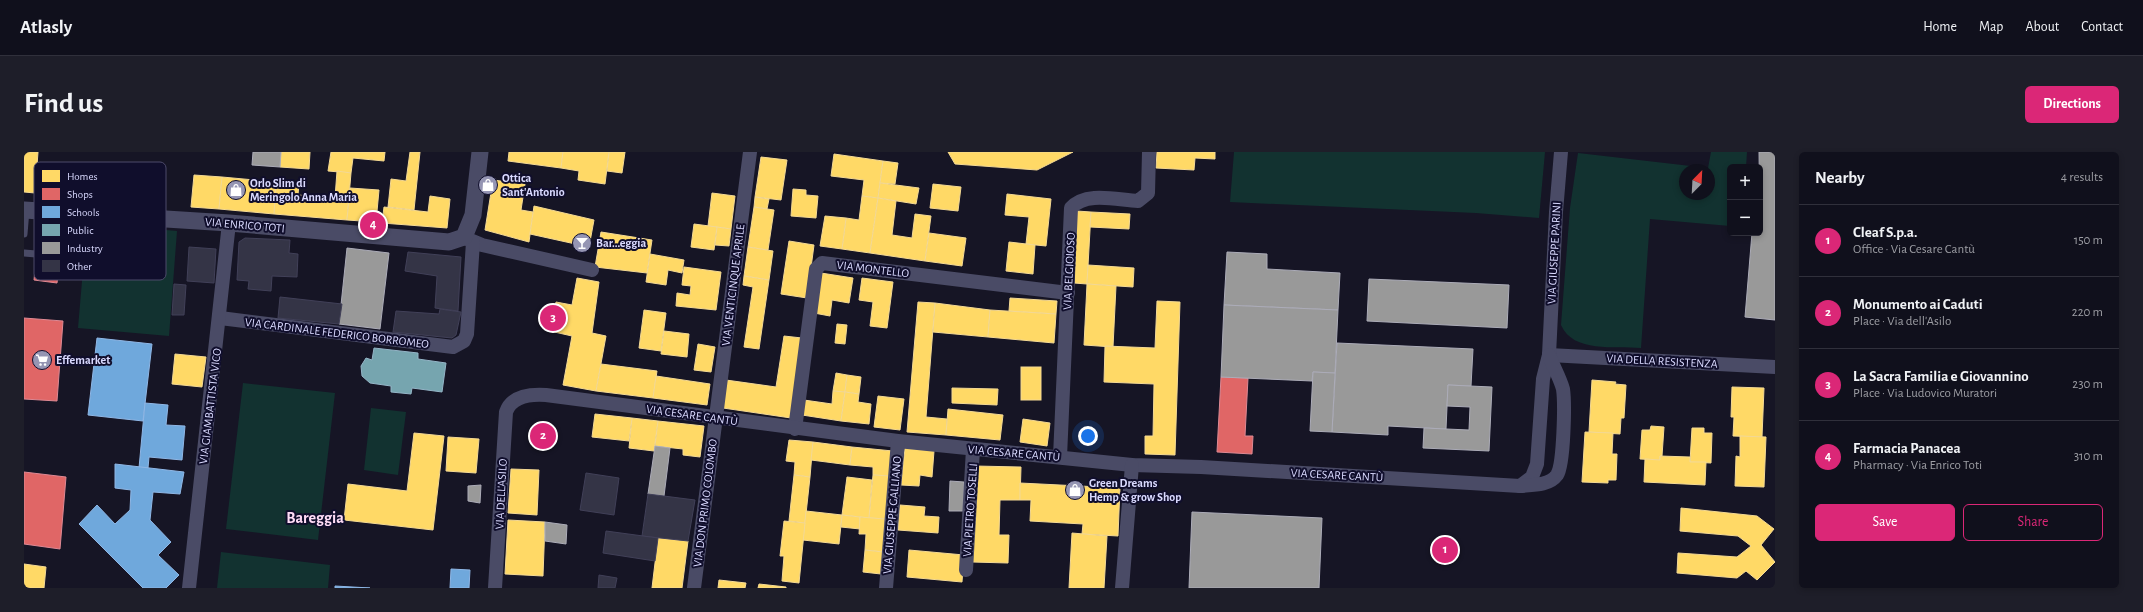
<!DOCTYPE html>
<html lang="en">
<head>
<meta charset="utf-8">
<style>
  body { margin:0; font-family:"Alegreya Sans",sans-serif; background:#1e1e29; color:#f1f3f6 }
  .controls { position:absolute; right:12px; top:12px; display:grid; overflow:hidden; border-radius:6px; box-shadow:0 2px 6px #0003 }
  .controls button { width:36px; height:36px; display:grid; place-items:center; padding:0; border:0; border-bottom:1px solid #30303b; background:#10101c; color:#f1f3f6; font:20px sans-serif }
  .compass { position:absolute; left:1655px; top:12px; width:36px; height:36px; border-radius:50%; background:#10101c; box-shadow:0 2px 6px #0003; rotate:24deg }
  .you { position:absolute; left:1064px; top:284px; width:14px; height:14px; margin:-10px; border:3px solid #fff; border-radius:50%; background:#1a73e8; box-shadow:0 0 0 6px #1a73e833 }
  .badge { display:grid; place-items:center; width:26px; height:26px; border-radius:50%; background:#db2777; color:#fff; font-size:13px; font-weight:700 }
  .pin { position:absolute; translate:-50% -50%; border:2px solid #fff; box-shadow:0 1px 4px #0006 }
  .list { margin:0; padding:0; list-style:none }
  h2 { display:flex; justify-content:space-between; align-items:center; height:52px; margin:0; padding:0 16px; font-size:17px }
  h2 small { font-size:13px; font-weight:400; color:#9c9da3 }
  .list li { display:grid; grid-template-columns:26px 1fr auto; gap:12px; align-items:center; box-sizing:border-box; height:72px; padding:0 16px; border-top:1px solid #30303b }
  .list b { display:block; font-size:15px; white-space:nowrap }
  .list p { margin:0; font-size:13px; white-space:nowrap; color:#9c9da3 }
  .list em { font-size:13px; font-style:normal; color:#9c9da3 }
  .actions { display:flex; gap:8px; padding:12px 16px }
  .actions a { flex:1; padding:9px 0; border:1px solid #db2777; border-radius:6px; text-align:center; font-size:14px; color:#db2777 }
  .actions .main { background:#db2777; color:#fff }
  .map { position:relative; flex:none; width:1751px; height:436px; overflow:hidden; border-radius:6px }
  header { display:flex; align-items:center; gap:24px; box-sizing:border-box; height:56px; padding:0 20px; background:#10101c; border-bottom:1px solid #30303b }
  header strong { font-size:19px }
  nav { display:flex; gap:22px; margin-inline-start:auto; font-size:14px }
  .intro { display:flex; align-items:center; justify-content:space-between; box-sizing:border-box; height:96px; padding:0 24px }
  h1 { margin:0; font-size:28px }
  .button { padding:10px 18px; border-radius:6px; background:#db2777; color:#fff; font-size:14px; font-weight:700 }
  main { display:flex; gap:24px; padding:0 24px }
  aside { flex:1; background:#10101c; border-radius:6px; box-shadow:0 2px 6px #0003 }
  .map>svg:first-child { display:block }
</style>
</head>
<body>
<header>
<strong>Atlasly</strong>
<nav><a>Home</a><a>Map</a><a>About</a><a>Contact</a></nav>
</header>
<div class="intro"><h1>Find us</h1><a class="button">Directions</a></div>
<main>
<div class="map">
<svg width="1751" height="436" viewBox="0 0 1751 436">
  <rect width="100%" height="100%" fill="#161525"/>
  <g fill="#123230" fill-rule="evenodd">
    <polygon points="1210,0 1521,0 1515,66 1452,61 1206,50"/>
    <path d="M1687,0H1723L1722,15H1706V74L1626,67L1617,196C1591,194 1549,201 1537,173L1546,56L1554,1L1684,16ZM1661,18H1685V42H1661Z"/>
    <polygon points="63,71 153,79 145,184 54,176"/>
    <polygon points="219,231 311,241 294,388 202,377"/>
    <polygon points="347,256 382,260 374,323 340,318"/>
    <polygon points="197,400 306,413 304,436 193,436"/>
  </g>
  <g fill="#ffd966" stroke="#f4d994">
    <polygon points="0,0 14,0 11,41 0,40"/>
    <polygon points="257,0 286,0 285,17 256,15"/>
    <polygon points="307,0 361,0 360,9 329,6 327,21 304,19"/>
    <polygon points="386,0 396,0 390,58 364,55 367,27 382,29"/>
    <polygon points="485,0 539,0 537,16 484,9"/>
    <polygon points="539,0 585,0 581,32 554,28 555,19 537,16"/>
    <polygon points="585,0 601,0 598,21 583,19"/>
    <polygon points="924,0 1049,0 1013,18 931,12"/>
    <polygon points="1133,0 1191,0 1191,7 1171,6 1170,18 1132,16"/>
    <polygon points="810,2 859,9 854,46 838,44 840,28 807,24"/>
    <polygon points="737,5 763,8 757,48 731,45"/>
    <polygon points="859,9 874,11 871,32 856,31"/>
    <polygon points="313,19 327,21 323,68 250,62 252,30 275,32 274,43 311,46"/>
    <polygon points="170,23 198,25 195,57 167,55"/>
    <polygon points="198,25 252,30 250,62 195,57"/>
    <polygon points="469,28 501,32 497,58 509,60 505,90 461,78"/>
    <polygon points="856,31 895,36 892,52 854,46"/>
    <polygon points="909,32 937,35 934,59 906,56"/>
    <polygon points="326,36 355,38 352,70 323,68"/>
    <polygon points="769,37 782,38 782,43 794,44 792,66 767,64"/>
    <polygon points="688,41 711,44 707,77 684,74"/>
    <polygon points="983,42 1027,47 1022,94 1002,92 1005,65 981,63"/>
    <polygon points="406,44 426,47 423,76 358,71 360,55 404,60"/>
    <polygon points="838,44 854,46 846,101 818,97 822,66 835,68"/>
    <polygon points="731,45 745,47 743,57 730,55"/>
    <polygon points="854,46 872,49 868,83 888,86 891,62 907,64 901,109 846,101"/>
    <polygon points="510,54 570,68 565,95 506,82"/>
    <polygon points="730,55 750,58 744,98 724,95"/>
    <polygon points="1053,59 1067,60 1063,132 1050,131"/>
    <polygon points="1067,60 1106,62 1105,77 1066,75"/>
    <polygon points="801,64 822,66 818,97 796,94"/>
    <polygon points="670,72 693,75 690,98 667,95"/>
    <polygon points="693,75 707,77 705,94 691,93"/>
    <polygon points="577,80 628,88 623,121 571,115"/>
    <polygon points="905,81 942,86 938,114 901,109"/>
    <polygon points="765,89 790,93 783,146 757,142"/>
    <polygon points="985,90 1011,93 1009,122 982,119"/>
    <polygon points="724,95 749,99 745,128 720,124"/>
    <polygon points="626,102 660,108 658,121 644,118 642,133 622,130"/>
    <polygon points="1064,113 1110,116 1109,135 1063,132"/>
    <polygon points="660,115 697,120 692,158 652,154 653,141 666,143 667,134 658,133"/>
    <polygon points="797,121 829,126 825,151 808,148 806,164 790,161"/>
    <polygon points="720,124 745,128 735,197 720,195 729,135 719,133"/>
    <polygon points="553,126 575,130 568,181 582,184 572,239 539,233 548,184 526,179 532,150 548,153"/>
    <polygon points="838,126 869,130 863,176 846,174 849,150 835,148"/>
    <polygon points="1063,132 1092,134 1089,195 1060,193"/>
    <polygon points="986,146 1033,149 1032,162 985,159"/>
    <polygon points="1133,149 1156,150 1151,303 1121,302 1121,284 1129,284 1130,232 1080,230 1081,194 1131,196"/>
    <polygon points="894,150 911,151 902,265 923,267 922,283 883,280"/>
    <polygon points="911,151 966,158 964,185 909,180"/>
    <polygon points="620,158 642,161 637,199 615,196"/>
    <polygon points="966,158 1032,162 1030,191 964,185"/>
    <polygon points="813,172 823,173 821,192 811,191"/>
    <polygon points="640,179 665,182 663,205 637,202"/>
    <polygon points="760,184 778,186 767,266 699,256 702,228 752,235"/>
    <polygon points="674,192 691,195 687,220 670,218"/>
    <polygon points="151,202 182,205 178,235 148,232"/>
    <polygon points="577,212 633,219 629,246 572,239"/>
    <rect x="997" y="215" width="20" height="33"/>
    <polygon points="812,221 823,223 821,240 809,239"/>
    <polygon points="823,223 837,225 835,242 821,240"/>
    <polygon points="632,224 686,232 683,253 629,246"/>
    <polygon points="1568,228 1592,230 1591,232 1602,233 1600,266 1597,266 1596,282 1565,280"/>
    <polygon points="1708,235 1740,236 1738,285 1709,284 1710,265 1707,265"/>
    <polygon points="928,236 974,237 973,253 928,251"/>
    <polygon points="809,239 821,240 817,269 778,263 780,248 808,252"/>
    <polygon points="821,240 835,242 834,250 847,252 845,272 817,269"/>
    <polygon points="854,244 880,247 876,278 850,275"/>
    <polygon points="924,257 979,263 976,288 922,283"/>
    <polygon points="571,262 608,266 605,289 568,285"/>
    <polygon points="608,266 634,269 630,299 605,296"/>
    <polygon points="999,267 1026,271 1023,294 996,290"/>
    <polygon points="634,269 680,274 676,305 659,303 659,297 631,294"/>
    <polygon points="1627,274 1640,275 1638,304 1636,304 1636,308 1616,307 1618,278 1626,278"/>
    <polygon points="1668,276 1680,276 1680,281 1688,281 1687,311 1666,310"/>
    <polygon points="1561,280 1589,281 1588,302 1593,302 1592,328 1584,328 1584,331 1558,330"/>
    <polygon points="390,281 420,284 409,378 320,368 324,332 383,339"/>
    <polygon points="1716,284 1742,285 1740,335 1711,334 1712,304 1716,305"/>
    <polygon points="424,285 455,287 452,321 422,319"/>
    <polygon points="765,288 789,290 786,325 770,323 771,310 762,309"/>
    <polygon points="789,290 828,295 826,313 787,308"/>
    <polygon points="828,295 869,299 866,324 849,323 849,315 826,313"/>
    <polygon points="881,296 910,299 908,325 896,323 895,334 877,333"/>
    <polygon points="1636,304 1666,305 1666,310 1682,310 1681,333 1620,330 1621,307 1636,308"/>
    <polygon points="951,314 997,315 996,348 976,348 975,383 985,383 984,411 948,410"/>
    <polygon points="487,317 515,318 513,363 484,361"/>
    <polygon points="770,323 786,325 781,371 765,369"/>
    <polygon points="849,323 866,324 861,367 845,366"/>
    <polygon points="823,325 848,328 845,366 818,363"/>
    <polygon points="996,331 1096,336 1094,384 1058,382 1059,372 1006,369 1007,348 996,348"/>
    <polygon points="876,353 901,355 900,364 915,365 914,381 874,378"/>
    <polygon points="1657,356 1733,364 1750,377 1737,393 1751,410 1733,428 1722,419 1713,426 1653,421 1654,401 1713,405 1727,394 1714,384 1656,379"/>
    <polygon points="782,359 818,363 815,392 779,388"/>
    <polygon points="818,363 836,365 836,377 817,375"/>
    <polygon points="836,365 861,367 859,400 841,398 842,382 835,382"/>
    <polygon points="484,368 521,370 519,424 481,422"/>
    <polygon points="760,369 781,371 775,431 758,429 760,404 756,404"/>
    <polygon points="1048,381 1083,384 1080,436 1045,436"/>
    <polygon points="634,386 664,389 658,436 628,436"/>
    <polygon points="841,398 859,400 857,422 839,420"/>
    <polygon points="885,398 940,403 938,430 883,425"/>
    <polygon points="0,412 22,415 20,436 0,436"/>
    <polygon points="695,428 722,431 721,436 694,436"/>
    <polygon points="735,432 762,435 762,436 734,436"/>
  </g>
  <g fill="#e06666" stroke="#de8994">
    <polygon points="14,85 38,88 33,131 10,128"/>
    <polygon points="0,166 39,169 33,249 0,247"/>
    <polygon points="1197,225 1224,226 1221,284 1229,284 1228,302 1193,300"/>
    <polygon points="0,320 42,325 36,397 0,392"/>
  </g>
  <g fill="#6fa8dc" stroke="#8fb7e6">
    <polygon points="73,186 128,192 119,269 64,263"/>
    <polygon points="121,251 144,253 142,273 161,274 158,308 125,305 124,316 115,316"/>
    <polygon points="91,312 160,320 156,342 129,340 126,368 147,390 134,403 155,423 142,436 119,436 55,372 73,353 91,372 106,358 107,338 91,336"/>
    <polygon points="427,417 446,418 445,436 426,436"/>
    <polygon points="311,434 346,436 311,436"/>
  </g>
  <polygon fill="#76a5af" stroke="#94b5c7" points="350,196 394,201 394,207 422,211 418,240 388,236 387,242 367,240 367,234 346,231 338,224 337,214 342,206 348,208"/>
  <g fill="#999" stroke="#acacb8">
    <polygon points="229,0 257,0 256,15 228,13"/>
    <polygon points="1735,0 1751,0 1751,168 1721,165 1728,81 1736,81"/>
    <polygon points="323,96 365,101 356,177 315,172"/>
    <polygon points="1203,100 1243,102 1243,117 1316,121 1314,158 1200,153"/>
    <polygon points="1345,127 1485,133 1483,176 1343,169"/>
    <polygon points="1200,153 1314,158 1311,221 1289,220 1288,229 1197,225"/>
    <polygon points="1313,191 1449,197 1447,234 1424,233 1422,277 1364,274 1364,283 1308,280"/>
    <polygon points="1289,220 1311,221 1308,280 1286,279"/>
    <polygon points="1424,233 1468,235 1465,299 1399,296 1400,276 1445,278 1446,255 1423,254"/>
    <polygon points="631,294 646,296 640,344 624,342"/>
    <polygon points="926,329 940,330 939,359 925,359"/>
    <polygon points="457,333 456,351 444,349 444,334"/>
    <polygon points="1168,360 1298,366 1295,436 1165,436"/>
    <polygon points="521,370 543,373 542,392 521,389"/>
  </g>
  <g fill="#343446" stroke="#414058">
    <polygon points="221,86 266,88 265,101 274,102 273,125 248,124 247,139 224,137 225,129 213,128 215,90"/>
    <polygon points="165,95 192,97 190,131 163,129"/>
    <polygon points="384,100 437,105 434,159 411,156 413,124 381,119"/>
    <polygon points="150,132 162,133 160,163 148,163"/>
    <polygon points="256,145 318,152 315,172 254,166"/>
    <polygon points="416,157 437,160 432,183 428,186 369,180 372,159 415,162"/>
    <polygon points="562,321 595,326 590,363 556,358"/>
    <polygon points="624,342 671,348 664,389 618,384"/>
    <polygon points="582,379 634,386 631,409 579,401"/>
    <polygon points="575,423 593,426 591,436 574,436"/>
  </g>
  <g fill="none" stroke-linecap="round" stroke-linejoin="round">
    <g stroke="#4a4b66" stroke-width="7">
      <polyline points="0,82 2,58"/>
      <polyline points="0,101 12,102"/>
      <polyline points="36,104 47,105 51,62"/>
    </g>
    <g stroke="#4a4b66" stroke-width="14">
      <polyline points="441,86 458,93 568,118"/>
      <polyline points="196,166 429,195 440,189 443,182 449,90"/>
      <polyline points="1525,203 1751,215"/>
      <polyline points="771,277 792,117 798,111 1044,141"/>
      <path d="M1036,305L1047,56C1062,39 1093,48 1114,49L1124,41L1125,0"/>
      <polyline points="1496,334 1508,325 1513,312 1519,227 1525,203 1532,60 1537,0"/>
      <polyline points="942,418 949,297"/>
      <polyline points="165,436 205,71"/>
      <path d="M471,436L482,260C488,243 507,242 522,243L874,289L1108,313L1177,315L1496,334C1508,333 1525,334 1533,323C1540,312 1541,251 1539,237C1536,226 1529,214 1525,203"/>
      <polyline points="670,436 726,0"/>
      <polyline points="862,436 874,289"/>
      <polyline points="1098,436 1108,313"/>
    </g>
    <polyline stroke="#4a4b66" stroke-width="17" points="0,58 205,71 425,90 440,85 449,63 456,0"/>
  </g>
  <defs>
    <g id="shop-disc" transform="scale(1)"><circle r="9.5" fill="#9595b3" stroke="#100e2c"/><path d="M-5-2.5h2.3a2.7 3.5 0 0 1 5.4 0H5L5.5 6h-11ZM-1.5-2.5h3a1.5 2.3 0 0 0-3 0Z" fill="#fff"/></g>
    <g id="bar-disc" transform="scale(1)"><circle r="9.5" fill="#9595b3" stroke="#100e2c"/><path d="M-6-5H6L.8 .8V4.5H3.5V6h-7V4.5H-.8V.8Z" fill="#fff"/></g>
    <g id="supermarket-disc" transform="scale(1)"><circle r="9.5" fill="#9595b3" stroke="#100e2c"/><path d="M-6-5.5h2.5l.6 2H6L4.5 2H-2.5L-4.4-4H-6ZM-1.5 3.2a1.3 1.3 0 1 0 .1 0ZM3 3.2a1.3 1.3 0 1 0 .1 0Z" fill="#fff"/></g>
  </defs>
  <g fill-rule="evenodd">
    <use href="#shop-disc" x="464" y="33"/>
    <use href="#shop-disc" x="212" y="38"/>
    <use href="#bar-disc" x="558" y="91"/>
    <use href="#supermarket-disc" x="18" y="208"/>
    <use href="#shop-disc" x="1051" y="338"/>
  </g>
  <g text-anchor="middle" stroke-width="4" stroke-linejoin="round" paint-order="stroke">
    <g font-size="12" font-weight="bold" fill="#dadaff" stroke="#100e2c" text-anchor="start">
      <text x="478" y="30">Ottica<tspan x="478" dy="14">Sant'Antonio</tspan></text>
      <text x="226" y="35">Orlo Slim di<tspan x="226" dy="14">Meringolo Anna Maria</tspan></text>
      <text x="572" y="95">Bar...eggia</text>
      <text x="32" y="212">Effemarket</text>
      <text x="1065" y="335">Green Dreams<tspan x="1065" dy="14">Hemp &amp; grow Shop</tspan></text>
    </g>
    <g font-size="12" fill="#dadaff" stroke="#100e2c">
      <text transform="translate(221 73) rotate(5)" y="4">VIA ENRICO TOTI</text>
      <text transform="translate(1530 101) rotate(-87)" y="4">VIA GIUSEPPE PARINI</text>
      <text transform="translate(849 117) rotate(7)" y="4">VIA MONTELLO</text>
      <text transform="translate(1045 119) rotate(-87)" y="4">VIA BELGIOIOSO</text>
      <text transform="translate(709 133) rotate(-83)" y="4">VIA VENTICINQUE APRILE</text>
      <text transform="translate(313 181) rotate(7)" y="4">VIA CARDINALE FEDERICO BORROMEO</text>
      <text transform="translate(1638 209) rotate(3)" y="4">VIA DELLA RESISTENZA</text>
      <text transform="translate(186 254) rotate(-83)" y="4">VIA GIAMBATTISTA VICO</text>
      <text transform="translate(668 263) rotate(8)" y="4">VIA CESARE CANTÙ</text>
      <text transform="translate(990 301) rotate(5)" y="4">VIA CESARE CANTÙ</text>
      <text transform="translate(1313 323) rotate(3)" y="4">VIA CESARE CANTÙ</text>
      <text transform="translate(477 342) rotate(-87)" y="4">VIA DELL'ASILO</text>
      <text transform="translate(681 351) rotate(-83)" y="4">VIA DON PRIMO COLOMBO</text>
      <text transform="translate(946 358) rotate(-86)" y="4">VIA PIETRO TOSELLI</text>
      <text transform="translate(868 363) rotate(-85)" y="4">VIA GIUSEPPE GALLIANO</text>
    </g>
    <g font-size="16" font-weight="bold" fill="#ffdcf6" stroke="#100e2c">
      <text x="291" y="371">Bareggia</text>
    </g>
  </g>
  <rect x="10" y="10" width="132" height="118" rx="6" fill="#100e2c" stroke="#4d4b6b" stroke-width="1"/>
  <rect x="18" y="18" width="18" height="12" fill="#ffd966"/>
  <rect x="18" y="36" width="18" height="12" fill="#e06666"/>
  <rect x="18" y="54" width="18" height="12" fill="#6fa8dc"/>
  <rect x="18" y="72" width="18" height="12" fill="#76a5af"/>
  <rect x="18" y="90" width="18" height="12" fill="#999"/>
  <rect x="18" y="108" width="18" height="12" fill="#343446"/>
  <g font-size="11" fill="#dadaff">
    <text x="43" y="28">Homes</text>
    <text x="43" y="46">Shops</text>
    <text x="43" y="64">Schools</text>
    <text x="43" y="82">Public</text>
    <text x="43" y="100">Industry</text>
    <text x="43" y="118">Other</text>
  </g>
</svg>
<div class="controls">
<button>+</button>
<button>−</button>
</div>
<svg class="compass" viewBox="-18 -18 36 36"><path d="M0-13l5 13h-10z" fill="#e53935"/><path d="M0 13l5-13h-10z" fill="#9c9da3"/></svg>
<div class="you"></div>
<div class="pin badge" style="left:1421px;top:398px">1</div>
<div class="pin badge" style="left:519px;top:284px">2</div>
<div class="pin badge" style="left:529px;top:166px">3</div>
<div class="pin badge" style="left:349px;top:73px">4</div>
</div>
<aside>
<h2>Nearby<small>4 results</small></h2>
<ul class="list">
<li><span class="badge">1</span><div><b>Cleaf S.p.a.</b><p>Office · Via Cesare Cantù</p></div><em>150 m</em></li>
<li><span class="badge">2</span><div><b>Monumento ai Caduti</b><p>Place · Via dell'Asilo</p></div><em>220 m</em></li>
<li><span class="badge">3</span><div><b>La Sacra Familia e Giovannino</b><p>Place · Via Ludovico Muratori</p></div><em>230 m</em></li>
<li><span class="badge">4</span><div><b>Farmacia Panacea</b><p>Pharmacy · Via Enrico Toti</p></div><em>310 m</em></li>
</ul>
<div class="actions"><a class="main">Save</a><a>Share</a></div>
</aside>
</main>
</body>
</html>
